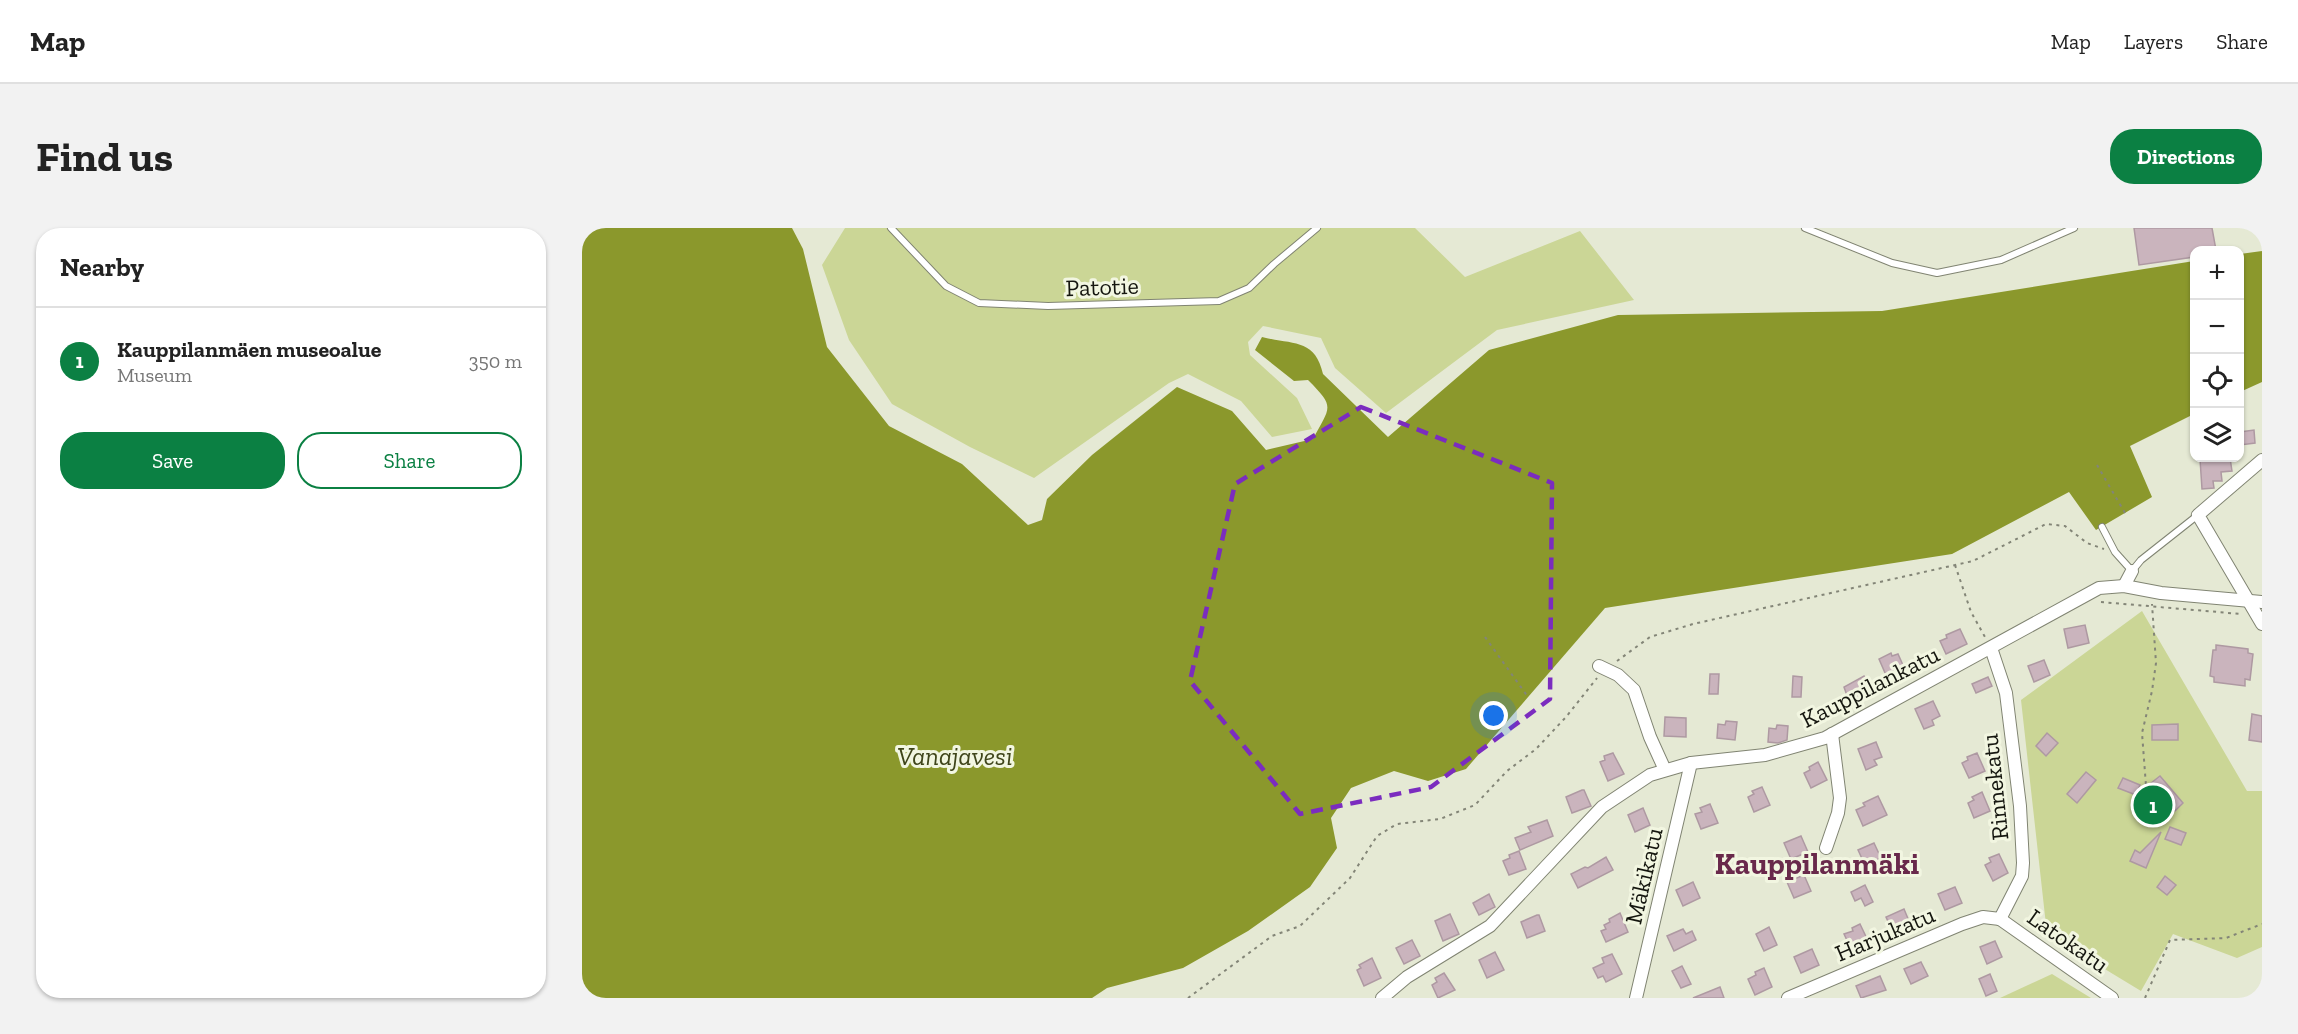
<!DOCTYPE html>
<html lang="en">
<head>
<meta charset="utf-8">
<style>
  body { margin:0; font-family:"Zilla Slab",serif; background:#f2f2f2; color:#222 }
  .controls { position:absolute; right:18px; top:18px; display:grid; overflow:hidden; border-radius:12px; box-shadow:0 2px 4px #0004 }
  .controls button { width:54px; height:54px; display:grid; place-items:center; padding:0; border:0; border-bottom:2px solid #e0e0e0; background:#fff; color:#222; font:30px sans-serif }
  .you { position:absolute; left:912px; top:488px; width:21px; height:21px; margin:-15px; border:4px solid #fff; border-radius:50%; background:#1a73e8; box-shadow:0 0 0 9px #1a73e833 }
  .badge { display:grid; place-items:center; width:39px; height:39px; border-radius:50%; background:#0b8043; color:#fff; font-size:20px; font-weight:700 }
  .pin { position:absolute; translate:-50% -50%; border:3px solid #fff; box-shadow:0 2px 6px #0006 }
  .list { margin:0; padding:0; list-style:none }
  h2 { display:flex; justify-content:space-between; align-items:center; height:78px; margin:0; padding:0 24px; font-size:26px }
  h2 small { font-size:20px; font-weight:400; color:#767676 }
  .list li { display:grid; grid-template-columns:39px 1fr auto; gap:18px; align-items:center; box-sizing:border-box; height:108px; padding:0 24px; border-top:2px solid #e0e0e0 }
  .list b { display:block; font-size:22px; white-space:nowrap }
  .list p { margin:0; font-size:20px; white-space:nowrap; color:#767676 }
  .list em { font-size:20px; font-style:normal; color:#767676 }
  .actions { display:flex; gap:12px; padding:18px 24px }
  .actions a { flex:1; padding:14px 0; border:2px solid #0b8043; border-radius:24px; text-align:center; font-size:21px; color:#0b8043 }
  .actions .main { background:#0b8043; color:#fff }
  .icon { flex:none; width:33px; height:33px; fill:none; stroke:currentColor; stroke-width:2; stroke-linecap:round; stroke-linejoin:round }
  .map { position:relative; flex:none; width:1680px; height:770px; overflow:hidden; border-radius:24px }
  header { display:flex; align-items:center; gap:36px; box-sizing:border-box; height:84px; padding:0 30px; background:#fff; border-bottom:2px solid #e0e0e0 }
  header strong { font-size:28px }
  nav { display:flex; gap:33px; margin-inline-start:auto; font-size:21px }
  .intro { display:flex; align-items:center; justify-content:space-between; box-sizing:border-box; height:144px; padding:0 36px }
  h1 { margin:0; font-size:42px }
  .button { padding:15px 27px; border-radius:24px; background:#0b8043; color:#fff; font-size:21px; font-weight:700 }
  main { display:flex; gap:36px; padding:0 36px }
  aside { flex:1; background:#fff; border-radius:24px; box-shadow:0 2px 4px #0004 }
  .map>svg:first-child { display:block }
</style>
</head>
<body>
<header>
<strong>Map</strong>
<nav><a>Map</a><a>Layers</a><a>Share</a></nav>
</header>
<div class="intro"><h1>Find us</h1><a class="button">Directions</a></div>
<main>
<aside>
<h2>Nearby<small></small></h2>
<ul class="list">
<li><span class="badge">1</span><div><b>Kauppilanmäen museoalue</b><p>Museum</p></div><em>350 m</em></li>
</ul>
<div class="actions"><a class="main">Save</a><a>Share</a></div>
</aside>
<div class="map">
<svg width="1680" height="770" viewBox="0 0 1680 770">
  <rect width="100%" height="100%" fill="#e5e9d4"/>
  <g fill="#cbd696">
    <polygon points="263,0 833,0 883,49 998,3 1052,72 915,102 804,185 753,140 739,110 681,98 666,114 668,127 715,170 730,201 690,209 659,173 606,146 587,155 452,250 388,219 310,176 267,112 240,37"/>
    <polygon points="1560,383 1665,563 1680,563 1680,719 1655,730 1591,706 1559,763 1465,706 1439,472"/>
    <polygon points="1470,746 1509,770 1418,770"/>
  </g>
  <g fill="#8b982c">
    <path d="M0,0H210L221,21L245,119L307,198L380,236L446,297L460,292L465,271L510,227L595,159L650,183L684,222L731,211C748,178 754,180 726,152L712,153L673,122L680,109C710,117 733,110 741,146L806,209L907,122L1036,87L1300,83L1612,33V186L1548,218L1570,269L1514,302L1487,264L1370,326L1023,380L884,541L846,553L812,543L769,560L749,590L755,620L728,659L666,703L601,740L525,760L510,770H0Z"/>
    <polygon points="1680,23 1680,154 1658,164 1658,26"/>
  </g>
  <g fill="#cab4bd" stroke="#ae99a2" stroke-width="1.5">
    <polygon points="1552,0 1630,0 1634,22 1612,22 1612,29 1557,37"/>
    <polygon points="1672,202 1673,215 1658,217 1658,204"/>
    <polygon points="1648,230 1650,243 1639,244 1640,253 1631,253 1632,260 1620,261 1618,231"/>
    <polygon points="1503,397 1507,415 1486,420 1482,401"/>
    <polygon points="1378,401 1385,416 1364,426 1358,413 1365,410 1364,407"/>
    <polygon points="1634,417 1666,421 1666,425 1671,426 1668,452 1663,451 1663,458 1632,454 1632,449 1628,448 1631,422 1634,422"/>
    <polygon points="1309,425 1310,428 1316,426 1325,446 1307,454 1297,431"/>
    <polygon points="1462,432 1468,447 1452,454 1446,438"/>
    <polygon points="1128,446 1137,446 1136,466 1127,466"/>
    <polygon points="1211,448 1220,449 1219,469 1210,469"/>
    <polygon points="1282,448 1290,468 1268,476 1262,459"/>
    <polygon points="1406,449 1410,458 1394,465 1390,456"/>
    <polygon points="1351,473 1358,488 1350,492 1352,497 1342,501 1333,481"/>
    <polygon points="1670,486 1680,488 1680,514 1667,512"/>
    <polygon points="1083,489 1104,490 1104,509 1082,508"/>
    <polygon points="1144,493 1155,494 1153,512 1135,510 1136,496 1143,497"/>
    <polygon points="1596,496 1596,512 1570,512 1570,497"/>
    <polygon points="1195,497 1206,498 1205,512 1196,515 1186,514 1187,500 1194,501"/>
    <polygon points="1465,505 1476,515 1464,528 1454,518"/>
    <polygon points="1294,514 1300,529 1292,532 1295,537 1284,542 1276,521"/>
    <polygon points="1031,525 1042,546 1026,553 1018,534 1023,532 1022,528"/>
    <polygon points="1395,525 1403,543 1387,550 1380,535 1386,532 1385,529"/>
    <polygon points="1236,534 1245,552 1229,560 1222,545 1228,542 1227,539"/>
    <polygon points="1504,544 1514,552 1495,575 1485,566"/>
    <polygon points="1578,548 1601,575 1593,583 1569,555"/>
    <polygon points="1541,550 1558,557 1554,567 1536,560"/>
    <polygon points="1180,559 1188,577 1172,584 1166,569 1172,566 1170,563"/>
    <polygon points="1000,562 1002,562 1009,578 990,585 984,569"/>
    <polygon points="1400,564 1408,583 1392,590 1386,575 1392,572 1390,569"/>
    <polygon points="1296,568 1305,587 1281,598 1274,582 1283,578 1281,575"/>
    <polygon points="1128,576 1136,595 1119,601 1113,586 1120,584 1118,580"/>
    <polygon points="1061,580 1068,597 1053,604 1046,587"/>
    <polygon points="965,592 971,608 938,622 933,610 949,604 946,599"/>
    <polygon points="1588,599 1604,605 1599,617 1583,611"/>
    <polygon points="1579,604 1564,640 1548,633 1553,622 1558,625"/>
    <polygon points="1219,608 1226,624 1209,631 1202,615"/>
    <polygon points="1292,615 1299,630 1283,637 1276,622"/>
    <polygon points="937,623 944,641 927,647 921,633 928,630 927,627"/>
    <polygon points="1417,626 1426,645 1411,653 1403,637 1409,634 1407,630"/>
    <polygon points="1024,629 1031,642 996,660 989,646 1003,639 1006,640"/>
    <polygon points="1222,647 1229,663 1212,670 1205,654"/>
    <polygon points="1583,648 1594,657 1585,667 1575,659"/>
    <polygon points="1111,654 1118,670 1101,678 1094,662"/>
    <polygon points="1283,657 1291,674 1283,678 1279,670 1273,673 1269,664"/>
    <polygon points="1373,659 1380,675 1363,682 1356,666"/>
    <polygon points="907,666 913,679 897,687 891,675"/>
    <polygon points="1322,681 1329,698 1312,706 1304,689"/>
    <polygon points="1038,685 1046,704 1024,714 1019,703 1024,701 1022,697 1028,694 1027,691"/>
    <polygon points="868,686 877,706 861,713 853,693"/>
    <polygon points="955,687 957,687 963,703 945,710 939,694"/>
    <polygon points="1278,696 1287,715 1270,723 1262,706 1271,703 1270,700"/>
    <polygon points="1187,699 1195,717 1182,723 1174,706"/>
    <polygon points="1101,701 1104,706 1110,703 1114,712 1092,723 1085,708"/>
    <polygon points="830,712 838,728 822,736 814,720"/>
    <polygon points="1413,713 1420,729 1405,736 1398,719"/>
    <polygon points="1230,721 1237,737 1219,745 1212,729"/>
    <polygon points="913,724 922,742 905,750 897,732"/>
    <polygon points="1030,726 1040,746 1024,754 1021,748 1016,750 1011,740 1022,735 1020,730"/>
    <polygon points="790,730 799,750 782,758 775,742 779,740 777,737"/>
    <polygon points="1339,734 1346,748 1329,756 1322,741"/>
    <polygon points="1100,738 1109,756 1099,760 1090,743"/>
    <polygon points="1182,740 1190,759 1173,767 1166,751 1174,747 1173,744"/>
    <polygon points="862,745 873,762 856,770 850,757 855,754 853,750"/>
    <polygon points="1408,746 1415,763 1404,768 1397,751"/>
    <polygon points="1298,748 1304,762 1279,770 1274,758"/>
    <polygon points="1138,759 1142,770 1111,770"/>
  </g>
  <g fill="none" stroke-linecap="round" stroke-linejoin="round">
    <g stroke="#808472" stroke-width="8">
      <g id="service">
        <polyline points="309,0 364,58 397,75 466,78 637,73 667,60 692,36 735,0"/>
        <polyline points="1223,0 1310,35 1355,45 1419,32 1492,0"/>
        <polyline points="1520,299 1533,324 1550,343 1559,332 1616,287"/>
      </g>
    </g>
    <g stroke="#808472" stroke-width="14">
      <g id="minor">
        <polyline points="1680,232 1616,287 1680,396"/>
        <polyline points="1542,358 1550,343"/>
        <polyline points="1409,420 1424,465 1438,578 1441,635 1440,648 1418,691"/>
        <polyline points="1017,438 1036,447 1052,462 1068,509 1083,542"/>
        <polyline points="1244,620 1256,585 1258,570 1250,506"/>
        <polyline points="1418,691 1530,770"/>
        <polyline points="800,770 825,749 908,698 1020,579 1068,547 1109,535 1183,527 1243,510 1517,360 1542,358 1579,365 1680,374"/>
        <polyline points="1054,770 1109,535"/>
        <polyline points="1206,770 1380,696 1401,689 1418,691"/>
      </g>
    </g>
    <g stroke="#838577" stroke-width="2" stroke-dasharray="3 4.5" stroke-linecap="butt">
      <polyline points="1515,237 1543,285"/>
      <polyline points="1373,337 1389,384 1403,409"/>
      <polyline points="1519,374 1659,386"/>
      <polyline points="903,409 946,469"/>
      <polyline points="1035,433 1068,409 1111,396 1391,333 1464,296 1483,298 1505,315 1522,321"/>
      <polyline points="1565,571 1560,505 1570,463 1574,435 1570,376"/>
      <polyline points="606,770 690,708 718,698 768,650 795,608 815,596 858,591 893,577 925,543 954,521 984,489 1015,450"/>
      <polyline points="1563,770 1588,712 1644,710 1680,696"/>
    </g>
    <use href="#service" stroke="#fff" stroke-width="6"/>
    <use href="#minor" stroke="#fff" stroke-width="12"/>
  </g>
  <path fill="none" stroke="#7b2cbf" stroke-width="4.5" stroke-dasharray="12 8" stroke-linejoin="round" d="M779,179L970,255L968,471L849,559L718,586L608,453L653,256Z"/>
  <g text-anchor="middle" stroke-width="6" stroke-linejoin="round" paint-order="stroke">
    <g font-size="24" fill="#15160f" stroke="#f2f6e1">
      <text transform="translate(520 59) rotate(-2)" y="8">Patotie</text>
      <text transform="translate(1288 459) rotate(-27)" y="8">Kauppilankatu</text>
      <text transform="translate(1413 559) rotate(-96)" y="8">Rinnekatu</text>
      <text transform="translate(1062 648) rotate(-77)" y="8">Mäkikatu</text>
      <text transform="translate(1303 706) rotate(-23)" y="8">Harjukatu</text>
      <text transform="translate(1486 713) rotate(35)" y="8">Latokatu</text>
    </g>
    <g font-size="26" font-style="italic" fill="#3f451a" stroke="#f2f6e1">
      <text x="373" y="537">Vanajavesi</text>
    </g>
    <g font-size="30" font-weight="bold" fill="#69294b" stroke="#f2f6e1">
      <text x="1235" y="646">Kauppilanmäki</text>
    </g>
  </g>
</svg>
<div class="controls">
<button>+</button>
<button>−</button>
<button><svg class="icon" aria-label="locate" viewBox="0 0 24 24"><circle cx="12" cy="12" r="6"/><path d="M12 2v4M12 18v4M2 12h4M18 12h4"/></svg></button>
<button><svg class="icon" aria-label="layers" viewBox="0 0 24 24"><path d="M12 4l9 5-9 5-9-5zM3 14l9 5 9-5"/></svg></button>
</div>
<div class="you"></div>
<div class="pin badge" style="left:1571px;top:577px">1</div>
</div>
</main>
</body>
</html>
